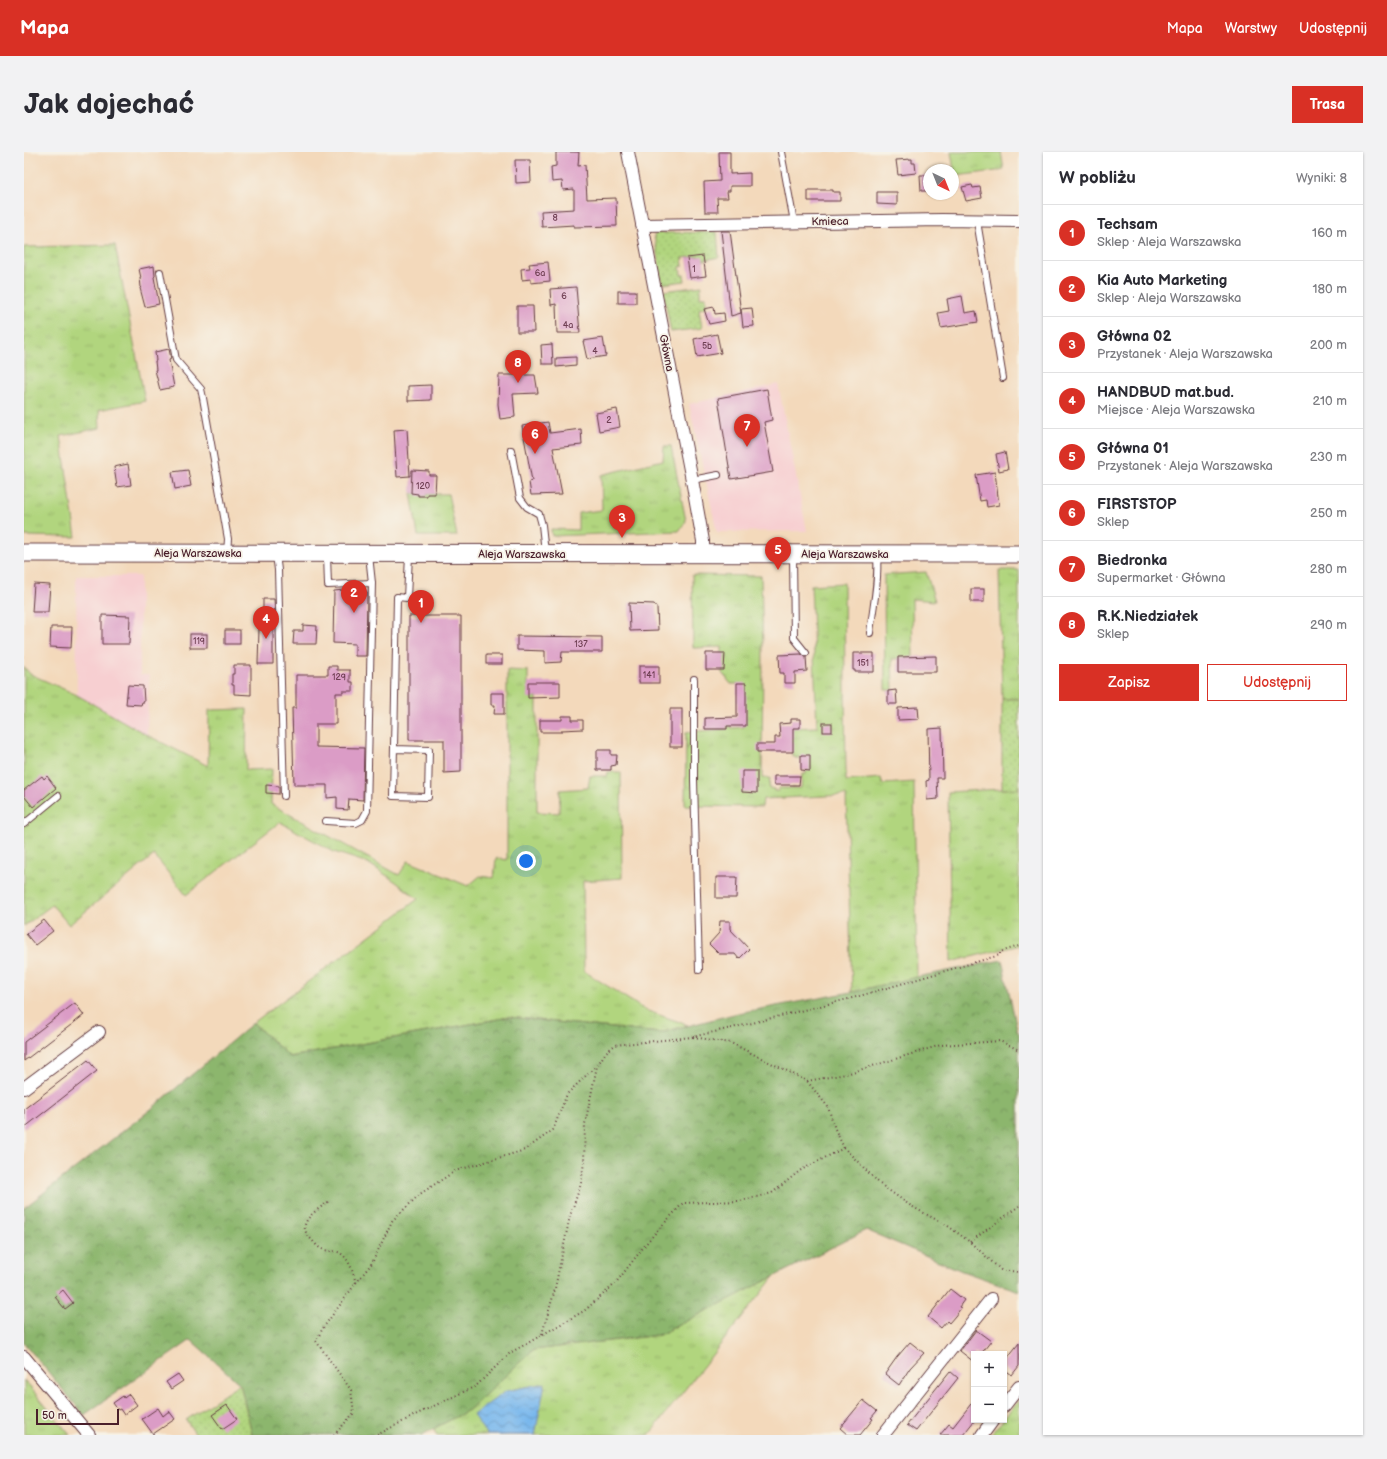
<!DOCTYPE html>
<html lang="pl">
<head>
<meta charset="utf-8">
<style>
  body { margin:0; font-family:"Balsamiq Sans",sans-serif; background:#f2f2f3; color:#2b2b33 }
  .controls { position:absolute; right:12px; bottom:12px; display:grid; overflow:hidden; border-radius:0px; box-shadow:0 1px 3px #0004 }
  .controls button { width:36px; height:36px; display:grid; place-items:center; padding:0; border:0; border-bottom:1px solid #e1e1e2; background:#fff; color:#2b2b33; font:20px sans-serif }
  .compass { position:absolute; left:899px; top:12px; width:36px; height:36px; border-radius:50%; background:#fff; box-shadow:0 1px 3px #0004; rotate:137deg }
  .scale { position:absolute; left:12px; bottom:10px; width:83px; box-sizing:border-box; padding-left:4px; border:2px solid #4a1f2b; border-top:0; font-size:11px; line-height:14px; white-space:nowrap; color:#4a1f2b; -webkit-text-stroke:3px #f7f3e8; paint-order:stroke }
  .you { position:absolute; left:502px; top:709px; width:14px; height:14px; margin:-10px; border:3px solid #fff; border-radius:50%; background:#1a73e8; box-shadow:0 0 0 6px #1a73e833 }
  .badge { display:grid; place-items:center; width:26px; height:26px; border-radius:50%; background:#d93025; color:#fff; font-size:13px; font-weight:700 }
  .pin { position:absolute; translate:-50% -33px; filter:drop-shadow(0 1px 2px #0008) }
  .pin::after { content:''; position:absolute; top:21px; width:14px; height:12px; background:inherit; clip-path:polygon(0 0,100% 0,50% 100%) }
  .list { margin:0; padding:0; list-style:none }
  h2 { display:flex; justify-content:space-between; align-items:center; height:52px; margin:0; padding:0 16px; font-size:17px }
  h2 small { font-size:13px; font-weight:400; color:#7c7c81 }
  .list li { display:grid; grid-template-columns:26px 1fr auto; gap:12px; align-items:center; box-sizing:border-box; height:56px; padding:0 16px; border-top:1px solid #e1e1e2 }
  .list b { display:block; font-size:15px; white-space:nowrap }
  .list p { margin:0; font-size:13px; white-space:nowrap; color:#7c7c81 }
  .list em { font-size:13px; font-style:normal; color:#7c7c81 }
  .actions { display:flex; gap:8px; padding:12px 16px }
  .actions a { flex:1; padding:9px 0; border:1px solid #d93025; border-radius:0px; text-align:center; font-size:14px; color:#d93025 }
  .actions .main { background:#d93025; color:#fff }
  .map { position:relative; flex:none; width:995px; height:1283px; overflow:hidden; border-radius:0px }
  header { display:flex; align-items:center; gap:24px; box-sizing:border-box; height:56px; padding:0 20px; background:#d93025; color:#fff }
  header strong { font-size:19px }
  nav { display:flex; gap:22px; margin-inline-start:auto; font-size:14px }
  .intro { display:flex; align-items:center; justify-content:space-between; box-sizing:border-box; height:96px; padding:0 24px }
  h1 { margin:0; font-size:28px }
  .button { padding:10px 18px; border-radius:0px; background:#d93025; color:#fff; font-size:14px; font-weight:700 }
  main { display:flex; gap:24px; padding:0 24px }
  aside { flex:1; background:#fff; border-radius:0px; box-shadow:0 1px 3px #0004 }
  .map>svg:first-child { display:block }
</style>
</head>
<body>
<header>
<strong>Mapa</strong>
<nav><a>Mapa</a><a>Warstwy</a><a>Udostępnij</a></nav>
</header>
<div class="intro"><h1>Jak dojechać</h1><a class="button">Trasa</a></div>
<main>
<div class="map">
<svg width="995" height="1283" viewBox="0 0 995 1283">
  <defs>
    <pattern id="grass-tufts" width="24" height="20" patternUnits="userSpaceOnUse"><rect width="24" height="20" fill="#b1d57e"/><path d="M3 7l-1-3M5 7V3M7 7l1-3M15 17l-1-3M17 17v-4M19 17l1-3" fill="none" stroke="#9ab66d"/></pattern>
    <pattern id="forest-crowns" width="20" height="18" patternUnits="userSpaceOnUse"><rect width="20" height="18" fill="#8cb66d"/><path d="M2 6a3 3 0 1 1 6 0M12 15a3 3 0 1 1 6 0" fill="none" stroke="#74935a"/></pattern>
    <pattern id="garden-dots" width="8" height="8" patternUnits="userSpaceOnUse"><rect width="8" height="8" fill="#b1d57e"/><path d="M2 2h.1M6 6h.1" fill="none" stroke="#9ab66d" stroke-width="1.8" stroke-linecap="round"/></pattern>
    <pattern id="water-waves" width="16" height="10" patternUnits="userSpaceOnUse"><rect width="16" height="10" fill="#79b8ed"/><path d="M0 5q4-4 8 0t8 0" fill="none" stroke="#6595c0"/></pattern>
  </defs>
  <rect width="100%" height="100%" fill="#f7f3e8"/>
  <filter id="ink" filterUnits="userSpaceOnUse"><feTurbulence type="fractalNoise" baseFrequency=".025" numOctaves="2"/><feDisplacementMap in="SourceGraphic" scale="8" xChannelSelector="R" yChannelSelector="G"/><feConvolveMatrix kernelMatrix="1 2 1 2 8 2 1 2 1" color-interpolation-filters="sRGB"/></filter>
  <filter id="wash" filterUnits="userSpaceOnUse"><feTurbulence type="fractalNoise" baseFrequency=".012" numOctaves="4" result="noise"/><feDisplacementMap in="SourceGraphic" scale="16" xChannelSelector="R" yChannelSelector="G"/><feGaussianBlur stdDeviation="0.9" result="paint"/><feColorMatrix in="noise" values="0 0 0 0 0 0 0 0 0 0 0 0 0 0 0 0 0 1.4 0 .05"/><feComposite in="paint" operator="in"/></filter>
  <g filter="url(#wash)">
    <rect width="100%" height="100%" fill="#f3d9bb"/>
    <g fill="#f7cfd1">
      <polygon points="754,232 783,379 693,380 665,252"/>
      <polygon points="52,424 116,424 116,523 125,523 123,583 53,543"/>
    </g>
    <g fill="url(#grass-tufts)" stroke="#7e7a54">
      <polygon points="927,0 977,0 980,18 931,24"/>
      <polygon points="91,93 121,249 75,258 76,276 37,284 52,385 0,384 0,95"/>
      <polygon points="640,294 647,294 662,369 655,379 528,384 527,377 554,378 554,361 578,358 577,323 639,308"/>
      <polygon points="387,341 394,342 394,344 403,344 403,342 424,342 433,384 394,384"/>
      <polygon points="975,418 995,418 995,547 978,547"/>
      <polygon points="902,420 911,449 888,447 889,506 868,507 869,538 861,538 860,423"/>
      <polygon points="668,423 737,424 739,495 738,626 746,626 745,636 750,637 750,639 754,639 755,636 777,636 778,622 782,622 782,606 772,606 768,604 767,576 793,575 787,433 820,431 822,629 857,626 859,632 890,630 893,825 828,840 822,643 739,647 738,655 661,654 662,580 703,577 703,565 706,567 707,576 720,575 718,532 707,532 698,521 698,495 669,496"/>
      <polygon points="0,515 6,522 53,543 123,583 184,614 185,558 223,557 222,618 248,617 247,652 375,723 384,709 444,734 456,724 470,726 472,706 483,708 483,518 504,519 504,545 513,545 513,660 535,661 536,638 564,636 566,624 583,624 584,620 597,620 598,726 559,729 560,819 621,858 664,873 636,881 485,865 266,905 229,871 394,747 372,730 344,711 310,700 256,670 162,743 130,703 45,773 28,753 0,774"/>
      <polygon points="995,636 995,793 927,810 924,640"/>
      <polygon points="752,1122 625,1283 413,1283 409,1277 432,1261 509,1198 635,1183"/>
      <polygon points="0,1228 46,1283 0,1283"/>
      <polygon points="995,1248 995,1283 967,1283"/>
    </g>
    <polygon fill="url(#forest-crowns)" stroke="#6b6a4c" points="978,808 994,881 995,881 995,1139 938,1119 842,1078 635,1183 509,1198 445,1258 398,1283 228,1283 216,1232 167,1188 60,1263 0,1191 0,1056 126,958 229,871 266,905 485,865 636,881 714,861 828,840 893,825"/>
    <g fill="url(#garden-dots)" stroke="#7e7a54">
      <polygon points="693,80 695,105 676,109 675,104 658,106 659,114 656,115 657,123 660,123 661,129 638,132 630,83 633,81"/>
      <polygon points="678,134 678,136 676,137 676,145 682,145 682,155 675,157 678,176 647,180 639,139"/>
      <polygon points="978,547 995,547 995,636 978,637"/>
      <polygon points="216,1232 228,1283 172,1283 162,1268"/>
    </g>
    <polygon fill="url(#water-waves)" stroke="#626c8c" points="521,1231 511,1283 463,1283 449,1263 482,1239"/>
    <g id="blocks">
      <g fill="#db9cc6">
        <polygon points="532,0 555,0 554,14 561,13 563,47 592,46 593,74 550,75 550,73 518,75 517,59 550,57 550,37 539,38 538,29 528,30 527,15 532,14"/>
        <polygon points="695,0 706,0 706,22 726,21 726,34 706,34 706,39 703,39 704,46 693,46 694,60 681,60 680,30 696,29"/>
        <polygon points="888,7 888,11 891,11 892,21 874,23 872,8"/>
        <polygon points="491,8 506,8 507,30 492,31"/>
        <polygon points="896,23 905,23 905,39 897,39"/>
        <polygon points="948,33 949,36 956,35 958,46 942,49 938,35"/>
        <polygon points="784,38 809,38 809,40 816,40 816,49 784,49"/>
        <polygon points="853,40 873,40 873,53 853,52"/>
        <polygon points="697,79 706,79 717,161 707,164"/>
        <polygon points="679,104 682,124 666,126 663,106"/>
        <polygon points="524,110 526,129 507,131 507,127 498,128 497,117 506,116 505,112"/>
        <polygon points="130,114 131,124 130,125 135,152 121,155 116,136 117,135 116,126 117,126 115,117"/>
        <polygon points="552,135 556,181 533,181 532,152 527,153 526,137"/>
        <rect x="594" y="139" width="18" height="12"/>
        <polygon points="938,144 941,161 952,159 954,170 917,176 914,161 925,159 923,147"/>
        <polygon points="493,154 509,154 510,180 493,180"/>
        <polygon points="690,155 691,162 700,161 701,169 685,172 680,157"/>
        <polygon points="728,156 730,174 719,175 717,157"/>
        <polygon points="693,182 697,201 673,205 670,187"/>
        <polygon points="579,186 582,204 563,207 559,189"/>
        <polygon points="528,192 529,212 518,212 517,193"/>
        <polygon points="145,197 147,207 145,208 150,235 136,238 131,218 132,218 131,209 132,209 131,200"/>
        <polygon points="552,205 552,213 532,215 532,206"/>
        <polygon points="475,223 511,223 514,241 489,242 491,265 476,267 474,252"/>
        <polygon points="407,233 407,248 384,249 384,234"/>
        <polygon points="743,237 748,268 740,270 749,320 707,327 694,246"/>
        <polygon points="593,257 596,275 575,279 572,261"/>
        <polygon points="524,270 526,281 557,277 558,293 529,296 538,342 507,343 505,330 508,329 498,274"/>
        <polygon points="383,277 386,324 373,325 370,278"/>
        <polygon points="981,300 984,317 975,319 972,302"/>
        <polygon points="104,312 107,333 93,335 90,315"/>
        <polygon points="164,318 167,334 151,337 148,320"/>
        <polygon points="388,318 405,319 405,323 412,323 411,342 403,342 403,344 394,344 394,342 387,341"/>
        <polygon points="971,320 975,353 963,355 962,348 956,349 952,323"/>
        <polygon points="10,432 26,433 24,460 8,460"/>
        <polygon points="329,437 343,440 342,504 331,504 331,492 309,491 310,439"/>
        <rect x="947" y="437" width="13" height="13"/>
        <polygon points="239,447 250,447 251,463 249,463 249,512 234,512 235,477 239,477"/>
        <polygon points="605,451 630,452 633,456 634,478 606,479"/>
        <polygon points="78,463 106,464 105,492 78,492"/>
        <polygon points="385,464 437,464 437,620 420,621 420,588 385,588"/>
        <polygon points="279,473 293,474 292,492 269,492 270,479 279,479"/>
        <polygon points="27,475 48,475 47,496 26,495"/>
        <rect x="201" y="478" width="15" height="14"/>
        <rect x="166" y="482" width="17" height="14"/>
        <polygon points="493,484 578,485 578,500 538,500 537,510 521,511 521,499 493,498"/>
        <polygon points="682,501 701,501 700,518 682,518"/>
        <polygon points="829,501 850,501 850,520 831,520 831,518 829,518"/>
        <polygon points="777,502 782,505 783,519 771,520 771,531 760,531 760,521 756,521 755,503"/>
        <rect x="462" y="503" width="16" height="9"/>
        <polygon points="912,504 912,520 874,520 874,505"/>
        <polygon points="210,513 227,513 227,543 210,542 210,533 208,533 208,522 210,522"/>
        <polygon points="304,514 313,514 313,518 326,518 326,530 329,530 329,539 319,539 319,541 312,541 312,572 292,572 292,595 340,596 339,648 325,647 324,658 313,657 313,645 303,646 303,633 270,633 268,556 272,556 272,523 304,523"/>
        <rect x="615" y="514" width="20" height="17"/>
        <polygon points="504,530 536,530 536,545 504,546"/>
        <polygon points="713,531 722,531 722,574 703,574 703,577 681,577 681,566 713,565"/>
        <polygon points="104,533 119,534 120,550 118,550 117,553 102,552"/>
        <polygon points="872,538 873,552 864,552 864,539"/>
        <polygon points="467,541 480,541 480,562 470,562 471,553 467,553"/>
        <polygon points="894,555 895,567 874,568 874,556"/>
        <rect x="646" y="557" width="12" height="38"/>
        <polygon points="538,564 548,564 548,568 559,568 559,577 538,578 538,580 516,580 516,568 538,568"/>
        <polygon points="767,567 776,567 776,576 769,576 769,600 733,600 733,592 751,592 751,585 756,585 755,572 767,571"/>
        <rect x="799" y="571" width="9" height="9"/>
        <polygon points="918,576 919,626 913,626 914,647 903,648 902,629 905,628 904,577"/>
        <polygon points="573,598 587,598 587,603 593,603 592,613 587,614 587,618 573,618"/>
        <polygon points="777,603 786,603 786,619 777,618"/>
        <polygon points="718,619 733,619 733,641 718,640"/>
        <polygon points="18,624 20,627 23,624 32,636 9,655 0,644 0,638"/>
        <polygon points="750,624 776,624 775,633 750,633"/>
        <polygon points="242,633 255,634 255,642 242,641"/>
        <polygon points="692,725 713,725 712,746 692,746"/>
        <polygon points="20,768 29,779 11,793 2,782"/>
        <polygon points="696,769 706,769 706,777 725,797 715,807 711,802 695,802 685,792 695,781"/>
        <polygon points="51,851 60,863 0,909 0,890"/>
        <polygon points="64,908 73,919 0,976 0,957"/>
        <polygon points="926,1137 940,1148 935,1155 937,1156 931,1164 925,1171 923,1169 917,1176 904,1165"/>
        <polygon points="39,1138 49,1151 41,1157 31,1145"/>
        <polygon points="952,1178 967,1189 957,1202 950,1202 950,1210 936,1199"/>
        <polygon points="886,1190 900,1201 886,1216 875,1233 861,1222 873,1205"/>
        <polygon points="995,1191 995,1214 988,1223 980,1217 980,1210"/>
        <polygon points="926,1219 934,1226 892,1279 883,1273"/>
        <polygon points="154,1222 159,1229 147,1237 142,1230"/>
        <polygon points="105,1242 113,1253 100,1263 96,1257 94,1258 89,1251 99,1244 100,1246"/>
        <polygon points="839,1248 853,1259 847,1266 849,1267 836,1283 824,1283 816,1276"/>
        <polygon points="950,1248 950,1269 939,1283 916,1283 925,1272 929,1275"/>
        <polygon points="203,1253 213,1267 198,1277 188,1263"/>
        <polygon points="134,1256 139,1264 145,1259 151,1267 129,1282 118,1267"/>
      </g>
    </g>
  </g>
  <g filter="url(#ink)">
    <use href="#blocks" fill-opacity="0" stroke="#633b41" stroke-width="1"/>
    <g fill="none" stroke-linecap="round" stroke-linejoin="round">
      <g stroke="#633b41" stroke-width="8">
        <g id="lane">
          <polyline points="757,0 770,70"/>
          <polyline points="953,69 979,226"/>
          <polyline points="136,120 152,208 177,237 179,246 204,387 203,401"/>
          <polyline points="487,298 496,346 503,355 515,362 518,373 521,400"/>
          <polyline points="668,328 694,323"/>
          <polyline points="252,403 254,418 260,644"/>
          <polyline points="303,403 304,433 348,431"/>
          <polyline points="769,403 770,486 782,501"/>
          <path d="M846,481C849,455 855,429 853,403"/>
          <polyline points="670,527 670,628 675,818"/>
          <polyline points="370,597 405,598 404,645 369,644 373,445 383,446 385,403"/>
          <polyline points="302,669 332,671 338,668 343,659 348,431 345,403"/>
          <polyline points="0,672 34,644"/>
        </g>
      </g>
      <g stroke="#633b41" stroke-width="14">
        <g id="street">
          <polyline points="604,0 668,328 679,389 679,402"/>
          <polyline points="618,73 918,68 995,69"/>
          <polyline points="0,936 75,880"/>
          <polyline points="0,1205 65,1283"/>
          <polyline points="980,1254 995,1235"/>
          <polyline points="859,1283 967,1147"/>
          <polyline points="958,1283 969,1268"/>
        </g>
      </g>
      <g stroke="#633b41" stroke-width="19">
        <polyline id="secondary" points="0,401 995,402"/>
      </g>
      <g stroke="#633b41" stroke-width="2" stroke-dasharray="1 3" stroke-linecap="butt">
        <polyline points="669,885 707,891 783,929 804,955 811,977 820,996 856,1032 887,1054 924,1074 946,1090 977,1118 995,1120"/>
        <polyline points="783,929 822,922 917,893 976,889 995,898"/>
        <path d="M304,1050C292,1059 270,1071 287,1087C290,1090 294,1096 298,1097C303,1100 312,1098 316,1101C326,1107 329,1121 332,1131L299,1176L292,1189L327,1238L330,1261L310,1283"/>
        <polyline points="946,1090 995,1054"/>
        <polyline points="332,1131 348,1111 368,1069 396,1042 431,1019 501,998 529,978 543,942 572,914"/>
        <polyline points="518,1182 530,1141 546,1064 557,1032 560,1010 561,972 573,914 582,900 591,893 668,885 712,875 832,845 976,803 976,800 995,794"/>
        <polyline points="353,1283 397,1260 452,1234 486,1201 560,1159 591,1132 625,1088 659,1051 716,1049 748,1041 777,1018 820,996"/>
      </g>
      <use href="#lane" stroke="#fff" stroke-width="6"/>
      <use href="#street" stroke="#fff" stroke-width="12"/>
      <use href="#secondary" stroke="#fff" stroke-width="17"/>
    </g>
  </g>
  <g text-anchor="middle" stroke-width="3.5" stroke-linejoin="round" paint-order="stroke">
    <g font-size="9" fill="#6e3e52">
      <text x="531" y="69">8</text>
      <text x="670" y="120">1</text>
      <text x="516" y="124">6a</text>
      <text x="540" y="147">6</text>
      <text x="544" y="176">4a</text>
      <text x="683" y="197">5b</text>
      <text x="571" y="202">4</text>
      <text x="585" y="271">2</text>
      <text x="399" y="337">120</text>
      <text x="175" y="492">119</text>
      <text x="557" y="495">137</text>
      <text x="839" y="514">151</text>
      <text x="625" y="526">141</text>
      <text x="315" y="528">129</text>
    </g>
    <g font-size="11" fill="#4a1f2b" stroke="#f7f3e8">
      <text transform="translate(806 69) rotate(-1)" y="4">Kmieca</text>
      <text transform="translate(643 201) rotate(79)" y="4">Główna</text>
      <text x="174" y="405">Aleja Warszawska</text>
      <text x="498" y="406">Aleja Warszawska</text>
      <text x="821" y="406">Aleja Warszawska</text>
    </g>
  </g>
</svg>
<div class="controls">
<button>+</button>
<button>−</button>
</div>
<svg class="compass" viewBox="-18 -18 36 36"><path d="M0-13l5 13h-10z" fill="#e53935"/><path d="M0 13l5-13h-10z" fill="#7c7c81"/></svg>
<div class="scale">50 m</div>
<div class="you"></div>
<div class="pin badge" style="left:397px;top:471px">1</div>
<div class="pin badge" style="left:330px;top:461px">2</div>
<div class="pin badge" style="left:598px;top:386px">3</div>
<div class="pin badge" style="left:242px;top:487px">4</div>
<div class="pin badge" style="left:754px;top:418px">5</div>
<div class="pin badge" style="left:511px;top:302px">6</div>
<div class="pin badge" style="left:723px;top:295px">7</div>
<div class="pin badge" style="left:494px;top:231px">8</div>
</div>
<aside>
<h2>W pobliżu<small>Wyniki: 8</small></h2>
<ul class="list">
<li><span class="badge">1</span><div><b>Techsam</b><p>Sklep · Aleja Warszawska</p></div><em>160 m</em></li>
<li><span class="badge">2</span><div><b>Kia Auto Marketing</b><p>Sklep · Aleja Warszawska</p></div><em>180 m</em></li>
<li><span class="badge">3</span><div><b>Główna 02</b><p>Przystanek · Aleja Warszawska</p></div><em>200 m</em></li>
<li><span class="badge">4</span><div><b>HANDBUD mat.bud.</b><p>Miejsce · Aleja Warszawska</p></div><em>210 m</em></li>
<li><span class="badge">5</span><div><b>Główna 01</b><p>Przystanek · Aleja Warszawska</p></div><em>230 m</em></li>
<li><span class="badge">6</span><div><b>FIRSTSTOP</b><p>Sklep</p></div><em>250 m</em></li>
<li><span class="badge">7</span><div><b>Biedronka</b><p>Supermarket · Główna</p></div><em>280 m</em></li>
<li><span class="badge">8</span><div><b>R.K.Niedziałek</b><p>Sklep</p></div><em>290 m</em></li>
</ul>
<div class="actions"><a class="main">Zapisz</a><a>Udostępnij</a></div>
</aside>
</main>
</body>
</html>
